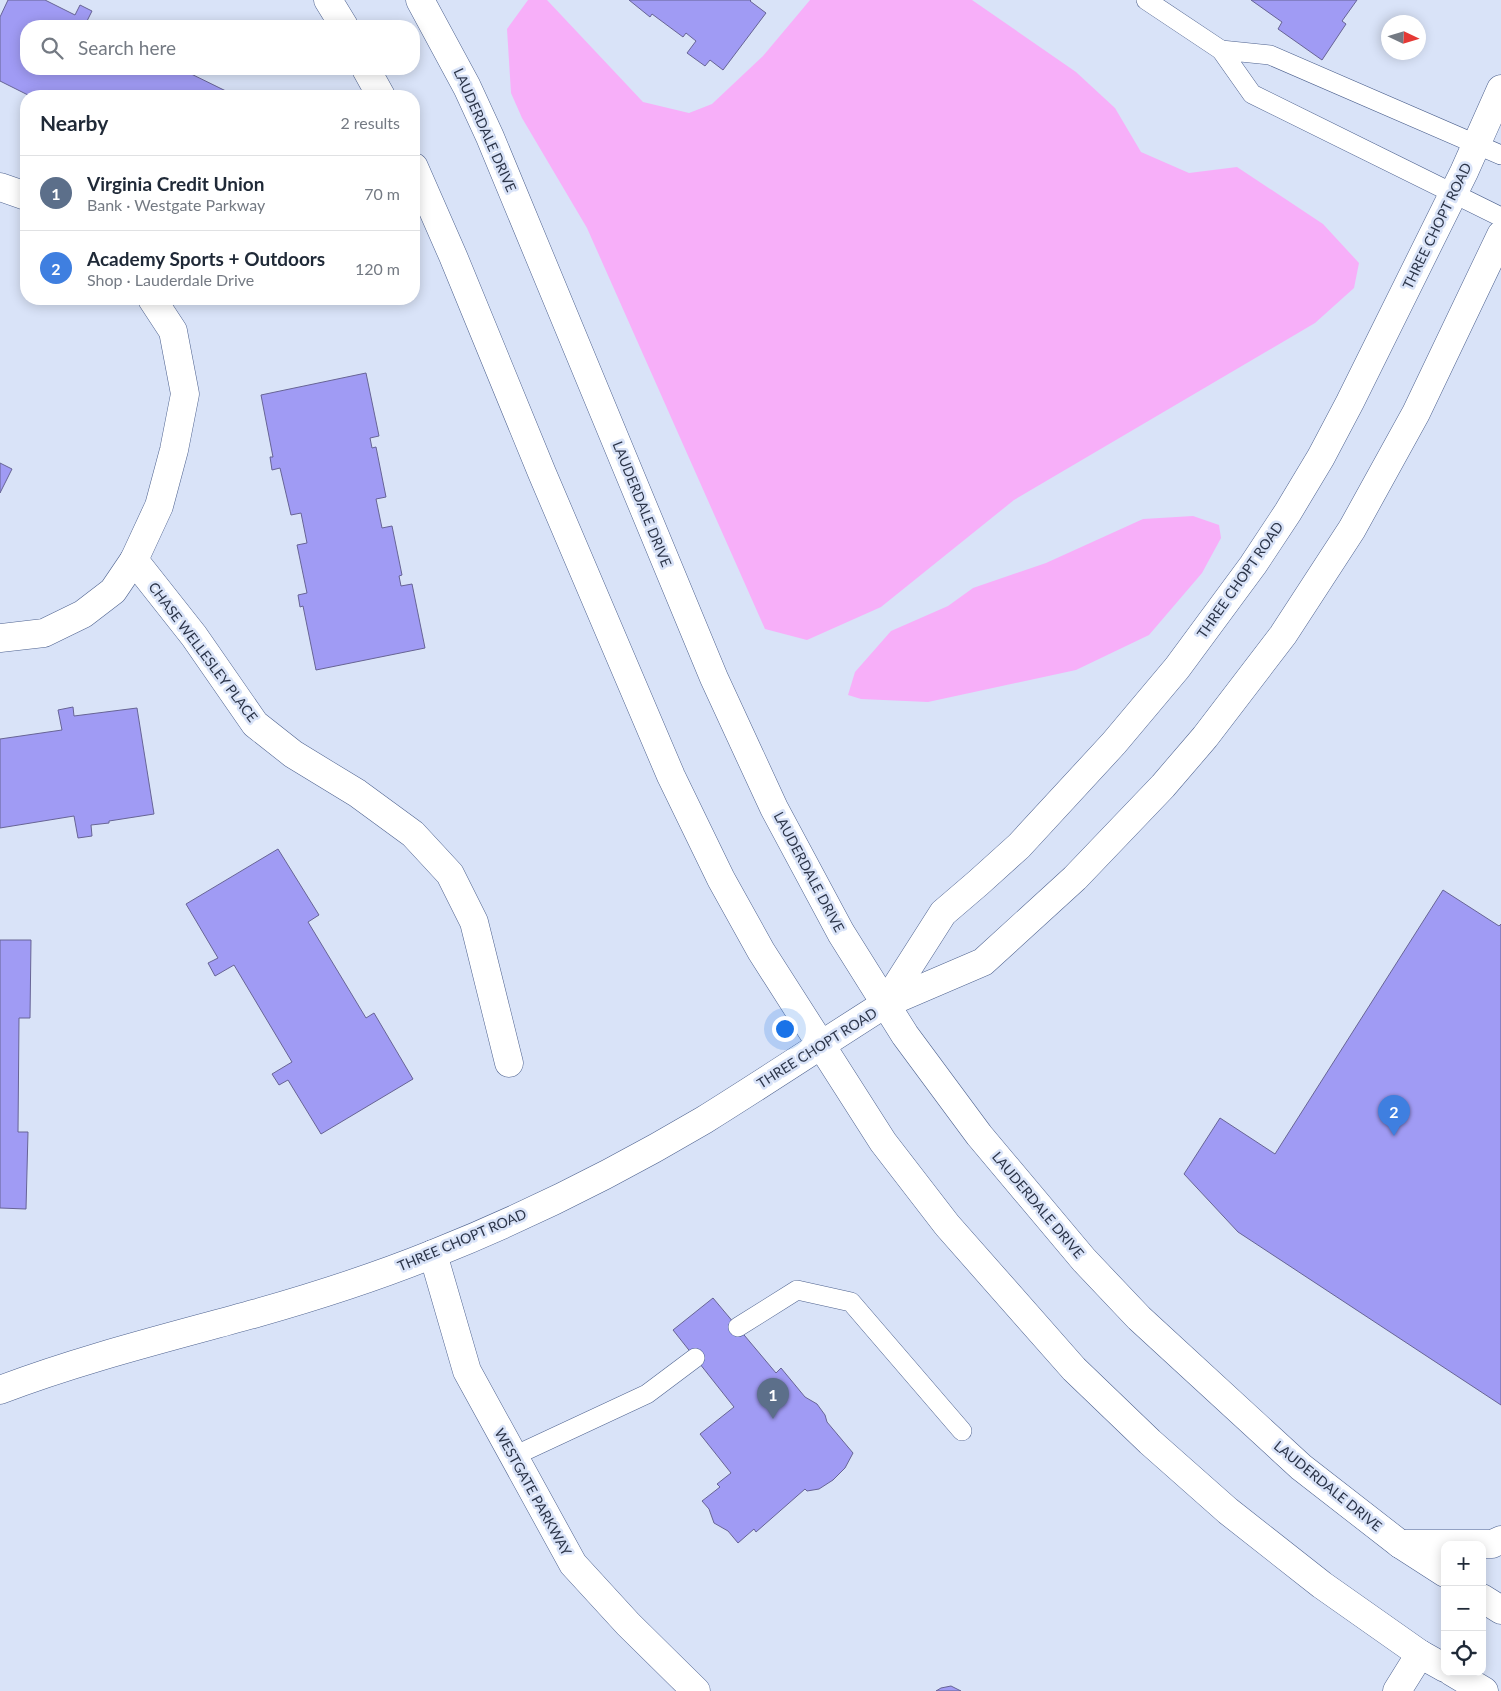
<!DOCTYPE html>
<html lang="en">
<head>
<meta charset="utf-8">
<style>
  body { margin:0; font-family:Lato,sans-serif; background:#f6f6f7; color:#1f2937 }
  .controls { position:absolute; right:15px; bottom:15px; display:grid; overflow:hidden; border-radius:10px; box-shadow:0 2px 12px #0003 }
  .controls button { width:45px; height:45px; display:grid; place-items:center; padding:0; border:0; border-bottom:1px solid #e0e1e3; background:#fff; color:#1f2937; font:25px sans-serif }
  .compass { position:absolute; left:1381px; top:15px; width:45px; height:45px; border-radius:50%; background:#fff; box-shadow:0 2px 12px #0003; rotate:94deg }
  .you { position:absolute; left:784px; top:1028px; width:18px; height:18px; margin:-12px; border:4px solid #fff; border-radius:50%; background:#1a73e8; box-shadow:0 0 0 8px #1a73e833 }
  .badge { display:grid; place-items:center; width:32px; height:32px; border-radius:50%; background:#0f766e; color:#fff; font-size:16px; font-weight:700 }
  .pin { position:absolute; translate:-50% -41px; filter:drop-shadow(0 1px 2px #0008) }
  .pin::after { content:''; position:absolute; top:26px; width:18px; height:15px; background:inherit; clip-path:polygon(0 0,100% 0,50% 100%) }
  .list { margin:0; padding:0; list-style:none }
  h2 { display:flex; justify-content:space-between; align-items:center; height:65px; margin:0; padding:0 20px; font-size:21px }
  h2 small { font-size:16px; font-weight:400; color:#747a83 }
  .list li { display:grid; grid-template-columns:32px 1fr auto; gap:15px; align-items:center; box-sizing:border-box; height:75px; padding:0 20px; border-top:1px solid #e0e1e3 }
  .list b { display:block; font-size:19px; white-space:nowrap }
  .list p { margin:0; font-size:16px; white-space:nowrap; color:#747a83 }
  .list em { font-size:16px; font-style:normal; color:#747a83 }
  .icon { flex:none; width:28px; height:28px; fill:none; stroke:currentColor; stroke-width:2; stroke-linecap:round; stroke-linejoin:round }
  .map { position:relative; flex:none; width:1501px; height:1691px; overflow:hidden }
  .search { position:absolute; background:#fff; box-shadow:0 2px 12px #0003; left:20px; top:20px; width:400px; height:55px; display:flex; align-items:center; gap:12px; box-sizing:border-box; padding:0 18px; border-radius:20px; color:#747a83; font-size:19px }
  .panel { position:absolute; background:#fff; box-shadow:0 2px 12px #0003; left:20px; top:90px; width:400px; height:215px; border-radius:20px }
  .map>svg:first-child { display:block }
</style>
</head>
<body>
<div class="map">
<svg width="1501" height="1691" viewBox="0 0 1501 1691">
  <rect width="100%" height="100%" fill="#d9e3f8"/>
  <g fill="#f7aff9">
    <polygon points="528,0 547,0 643,102 689,113 712,104 763,56 810,0 972,0 1076,72 1115,108 1141,152 1189,173 1237,167 1323,224 1359,263 1354,288 1315,323 1014,500 881,607 807,640 765,629 587,228 522,118 511,93 507,29"/>
    <polygon points="1193,516 1219,525 1221,538 1202,573 1149,635 1076,670 928,702 861,699 848,695 855,672 891,631 948,606 973,588 1046,563 1143,519"/>
  </g>
  <g fill="#a09bf4" stroke="#676495">
    <polygon points="8,0 45,0 75,15 80,5 92,11 87,21 97,26 26,26 26,69 181,69 230,93 228,96 30,96 0,81 0,17"/>
    <polygon points="629,0 751,0 750,1 766,13 723,70 710,60 705,66 687,53 696,41 686,33 683,37 652,14 650,17"/>
    <polygon points="1251,0 1357,0 1342,21 1346,24 1322,60 1278,29 1282,22"/>
    <polygon points="366,373 379,436 370,438 372,448 376,447 386,497 376,499 382,528 392,526 402,575 399,576 401,586 412,584 425,648 316,670 303,606 300,607 298,595 307,593 297,545 307,543 301,513 291,515 280,468 272,470 270,457 273,457 261,395"/>
    <polygon points="0,463 12,469 0,493"/>
    <polygon points="73,707 74,716 137,708 154,814 109,821 109,823 91,825 92,836 78,838 74,816 0,828 0,739 62,730 58,710"/>
    <polygon points="278,849 319,915 308,922 366,1018 374,1013 413,1079 321,1134 288,1080 279,1085 272,1074 292,1062 234,965 215,976 208,963 218,958 186,904"/>
    <polygon points="1443,890 1499,926 1501,924 1501,1405 1238,1232 1184,1174 1220,1118 1275,1154"/>
    <polygon points="0,940 31,940 30,1018 19,1018 18,1132 28,1132 26,1209 0,1208"/>
    <polygon points="713,1298 776,1373 781,1368 805,1397 817,1404 825,1415 827,1422 853,1453 845,1468 833,1480 819,1489 807,1491 805,1489 756,1532 754,1529 738,1543 728,1531 714,1523 709,1509 702,1501 720,1487 717,1484 731,1473 700,1434 734,1407 673,1330"/>
    <polygon points="951,1686 961,1691 936,1691 941,1688"/>
  </g>
  <g fill="none" stroke-linecap="round" stroke-linejoin="round">
    <g stroke="#4e628f" stroke-width="20">
      <g id="service">
        <polyline points="1146,0 1221,50"/>
        <polyline points="1501,155 1270,55 1221,50 1252,94 1501,217"/>
        <polyline points="738,1327 797,1290 851,1302 962,1431"/>
        <polyline points="514,1456 647,1394 695,1358"/>
      </g>
    </g>
    <g stroke="#4e628f" stroke-width="29">
      <g id="minor">
        <polyline points="0,187 26,196"/>
        <polyline points="134,560 194,636 255,724 293,754 357,793 413,834 450,874 474,922 509,1063"/>
        <polyline points="0,638 44,633 83,614 113,591 134,560 159,506 174,450 185,394 173,331 152,299"/>
        <polyline points="885,1004 943,913 978,883 1019,846 1114,743 1177,668 1253,565 1288,512 1321,457 1350,402 1464,172 1501,89"/>
        <polyline points="885,1004 983,962 1075,878 1163,786 1205,737 1283,635 1352,529 1416,413 1501,235"/>
        <polyline points="433,1254 467,1371 573,1564 628,1624 696,1691"/>
        <polyline points="1397,1691 1420,1654"/>
      </g>
    </g>
    <g stroke="#4e628f" stroke-width="29">
      <g id="secondary">
        <polyline points="328,0 344,26"/>
        <polyline points="420,0 467,87 490,137 714,678 774,808 841,933 905,1035 979,1135 1084,1260 1139,1318 1301,1467 1400,1544 1445,1573"/>
        <polyline points="366,69 381,96"/>
        <polyline points="414,167 453,256 542,473 671,776 721,879 761,951 883,1142 947,1225 1074,1369 1150,1442 1228,1511 1322,1585 1420,1654 1445,1668"/>
        <path d="M0,1390C84,1358 171,1337 257,1313C317,1296 376,1277 433,1254C526,1217 618,1171 704,1120C765,1082 825,1042 885,1004"/>
        <polyline points="1400,1544 1492,1544 1501,1540"/>
        <polyline points="1482,1598 1501,1610"/>
        <polyline points="1452,1672 1484,1691"/>
      </g>
    </g>
    <use href="#service" stroke="#fff" stroke-width="19"/>
    <use href="#minor" stroke="#fff" stroke-width="28"/>
    <use href="#secondary" stroke="#fff" stroke-width="28"/>
  </g>
  <g text-anchor="middle" stroke-width="5" stroke-linejoin="round" paint-order="stroke">
    <g font-size="14" fill="#2c3549" stroke="#d9e3f8">
      <text transform="translate(485 130) rotate(66)" y="5">LAUDERDALE DRIVE</text>
      <text transform="translate(1437 226) rotate(-64)" y="5">THREE CHOPT ROAD</text>
      <text transform="translate(642 504) rotate(68)" y="5">LAUDERDALE DRIVE</text>
      <text transform="translate(1240 580) rotate(-55)" y="5">THREE CHOPT ROAD</text>
      <text transform="translate(203 652) rotate(53)" y="5">CHASE WELLESLEY PLACE</text>
      <text transform="translate(809 872) rotate(62)" y="5">LAUDERDALE DRIVE</text>
      <text transform="translate(817 1048) rotate(-32)" y="5">THREE CHOPT ROAD</text>
      <text transform="translate(1038 1205) rotate(50)" y="5">LAUDERDALE DRIVE</text>
      <text transform="translate(462 1240) rotate(-23)" y="5">THREE CHOPT ROAD</text>
      <text transform="translate(1328 1486) rotate(39)" y="5">LAUDERDALE DRIVE</text>
      <text transform="translate(533 1492) rotate(61)" y="5">WESTGATE PARKWAY</text>
    </g>
  </g>
</svg>
<div class="controls">
<button>+</button>
<button>−</button>
<button><svg class="icon" aria-label="locate" viewBox="0 0 24 24"><circle cx="12" cy="12" r="6"/><path d="M12 2v4M12 18v4M2 12h4M18 12h4"/></svg></button>
</div>
<svg class="compass" viewBox="-18 -18 36 36"><path d="M0-13l5 13h-10z" fill="#e53935"/><path d="M0 13l5-13h-10z" fill="#747a83"/></svg>
<div class="you"></div>
<div class="pin badge" style="left:773px;top:1419px;background:#5c6f8a">1</div>
<div class="pin badge" style="left:1394px;top:1136px;background:#3f7fe0">2</div>
<div class="search"><svg class="icon" aria-label="search" viewBox="0 0 24 24"><circle cx="10" cy="10" r="6"/><path d="M15 15l6 6"/></svg>Search here</div>
<section class="panel">
<h2>Nearby<small>2 results</small></h2>
<ul class="list">
<li><span class="badge" style="background:#5c6f8a">1</span><div><b>Virginia Credit Union</b><p>Bank · Westgate Parkway</p></div><em>70 m</em></li>
<li><span class="badge" style="background:#3f7fe0">2</span><div><b>Academy Sports + Outdoors</b><p>Shop · Lauderdale Drive</p></div><em>120 m</em></li>
</ul>
</section>
</div>
</body>
</html>
